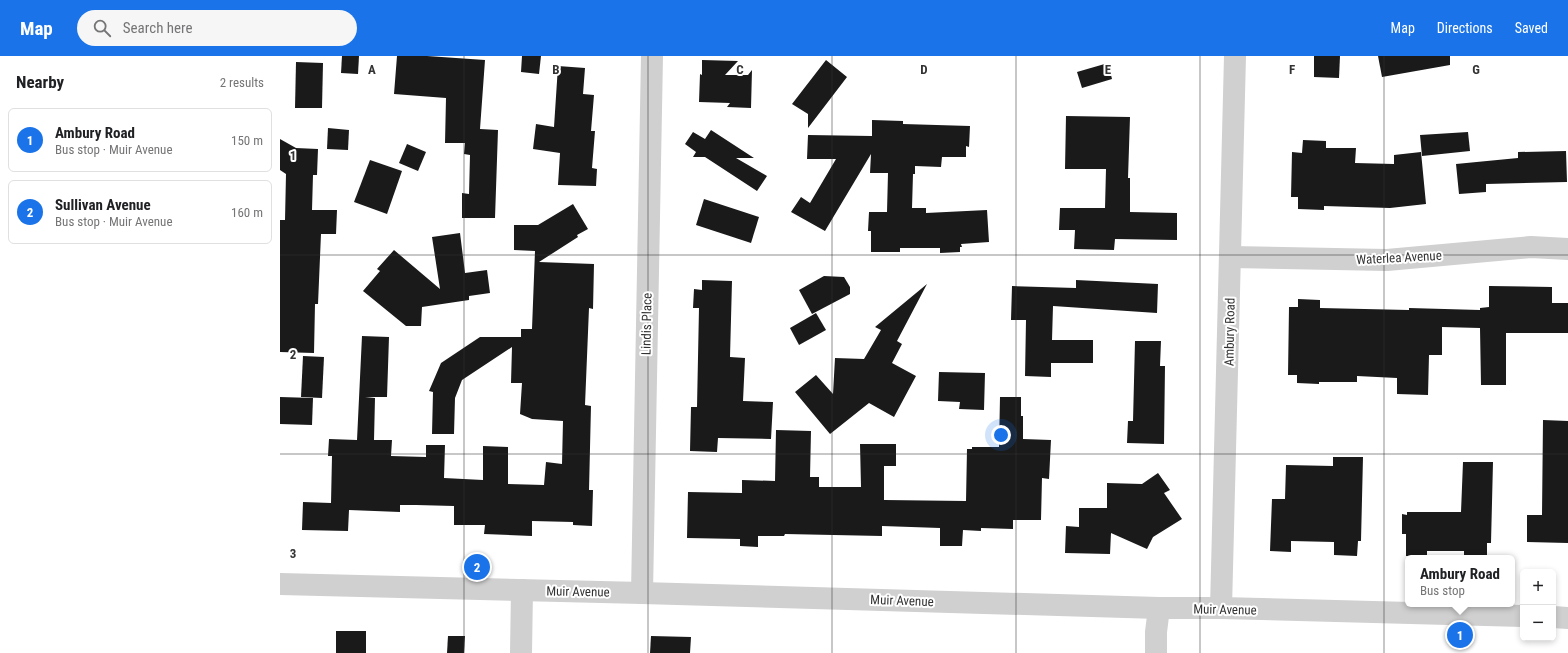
<!DOCTYPE html>
<html lang="en">
<head>
<meta charset="utf-8">
<style>
  body { margin:0; font-family:"Roboto Condensed",sans-serif; background:#f6f6f6; color:#202124 }
  .controls { position:absolute; right:12px; bottom:12px; display:grid; overflow:hidden; border-radius:6px; box-shadow:0 2px 6px #0003 }
  .controls button { width:36px; height:36px; display:grid; place-items:center; padding:0; border:0; border-bottom:1px solid #e0e0e0; background:#fff; color:#202124; font:20px sans-serif }
  .you { position:absolute; left:721px; top:379px; width:14px; height:14px; margin:-10px; border:3px solid #fff; border-radius:50%; background:#1a73e8; box-shadow:0 0 0 6px #1a73e833 }
  .badge { display:grid; place-items:center; width:26px; height:26px; border-radius:50%; background:#1a73e8; color:#fff; font-size:13px; font-weight:700 }
  .pin { position:absolute; translate:-50% -50%; border:2px solid #fff; box-shadow:0 1px 4px #0006 }
  .popup { position:absolute; left:1125px; top:499px; width:110px; height:52px; box-sizing:border-box; display:grid; place-content:center; border-radius:6px; background:#fff; filter:drop-shadow(0 1px 3px #0005); font-size:13px; white-space:nowrap; color:#757577 }
  .popup b { font-size:15px; color:#202124 }
  .popup::after { content:''; position:absolute; left:50%; top:100%; margin-left:-8px; border:8px solid transparent; border-top-color:#fff }
  .list { margin:0; padding:0; list-style:none }
  h2 { display:flex; justify-content:space-between; align-items:center; height:52px; margin:0; padding:0 16px; font-size:17px }
  h2 small { font-size:13px; font-weight:400; color:#757577 }
  .list li { display:grid; grid-template-columns:26px 1fr auto; gap:12px; align-items:center; box-sizing:border-box; height:64px; margin:0 8px 8px; padding:0 8px; border:1px solid #e0e0e0; border-radius:6px }
  .list b { display:block; font-size:15px; white-space:nowrap }
  .list p { margin:0; font-size:13px; white-space:nowrap; color:#757577 }
  .list em { font-size:13px; font-style:normal; color:#757577 }
  .icon { flex:none; width:22px; height:22px; fill:none; stroke:currentColor; stroke-width:2; stroke-linecap:round; stroke-linejoin:round }
  .map { position:relative; flex:none; width:1288px; height:597px; overflow:hidden }
  header { display:flex; align-items:center; gap:24px; box-sizing:border-box; height:56px; padding:0 20px; background:#1a73e8; color:#fff }
  header strong { font-size:19px }
  nav { display:flex; gap:22px; margin-inline-start:auto; font-size:14px }
  .search { width:280px; height:36px; background:#f6f6f6; display:flex; align-items:center; gap:10px; box-sizing:border-box; padding:0 14px; border-radius:22px; color:#757577; font-size:15px }
  main { display:flex }
  aside { flex:1; background:#fff }
  .map>svg:first-child { display:block }
</style>
</head>
<body>
<header>
<strong>Map</strong>
<div class="search"><svg class="icon" aria-label="search" viewBox="0 0 24 24"><circle cx="10" cy="10" r="6"/><path d="M15 15l6 6"/></svg>Search here</div>
<nav><a>Map</a><a>Directions</a><a>Saved</a></nav>
</header>
<main>
<aside>
<h2>Nearby<small>2 results</small></h2>
<ul class="list">
<li><span class="badge">1</span><div><b>Ambury Road</b><p>Bus stop · Muir Avenue</p></div><em>150 m</em></li>
<li><span class="badge">2</span><div><b>Sullivan Avenue</b><p>Bus stop · Muir Avenue</p></div><em>160 m</em></li>
</ul>
</aside>
<div class="map">
<svg width="1288" height="597" viewBox="0 0 1288 597">
  <rect width="100%" height="100%" fill="#fff"/>
  <g fill="#1a1a1a">
    <polygon points="62,0 79,0 78,18 61,17"/>
    <polygon points="117,0 147,0 205,4 200,73 218,74 215,162 182,162 182,137 189,138 190,99 184,98 185,87 165,87 166,42 114,38"/>
    <polygon points="242,0 261,0 259,18 241,16"/>
    <polygon points="1034,0 1060,0 1059,22 1034,21"/>
    <polygon points="1098,0 1170,0 1170,9 1102,21"/>
    <polygon points="422,4 458,5 445,19 468,19 472,14 471,52 447,51 450,47 419,46 420,18 422,19"/>
    <polygon points="546,4 567,21 528,72 528,58 512,48"/>
    <polygon points="16,6 43,7 42,52 15,52"/>
    <polygon points="828,7 832,23 802,32 797,16"/>
    <polygon points="278,10 305,12 303,38 314,39 311,75 315,75 312,112 317,113 316,130 278,129 280,97 253,93 256,68 274,71"/>
    <polygon points="786,60 850,61 848,122 850,122 850,156 897,157 897,184 835,183 834,194 794,193 795,174 779,174 780,152 825,152 826,113 785,113"/>
    <polygon points="592,64 623,65 623,68 690,70 689,91 686,90 686,101 662,101 661,111 635,110 635,118 633,118 632,152 646,152 646,157 707,154 709,186 681,188 682,191 680,191 680,196 660,197 660,192 620,192 620,196 591,196 591,175 588,175 589,156 607,156 608,117 590,117 591,98 545,175 511,156 521,141 530,147 556,103 527,103 528,79 592,80"/>
    <polygon points="48,72 69,74 68,94 47,93"/>
    <polygon points="431,74 474,102 456,102 487,120 477,135 425,101 413,101 416,96 405,88 413,76 425,83"/>
    <polygon points="1188,76 1190,95 1142,100 1140,79"/>
    <polygon points="0,83 16,92 38,93 37,119 33,119 32,154 57,154 56,178 41,178 38,248 35,248 34,297 0,296 0,164 5,164 6,118 0,114"/>
    <polygon points="1023,84 1046,85 1046,92 1076,92 1075,107 1114,108 1114,99 1141,96 1146,148 1110,152 1044,150 1044,154 1018,153 1018,141 1011,141 1012,96 1022,97"/>
    <polygon points="127,88 146,96 138,115 119,107"/>
    <polygon points="1286,95 1287,126 1206,128 1206,136 1179,138 1176,108 1238,102 1238,96"/>
    <polygon points="90,104 122,115 107,158 74,146"/>
    <polygon points="424,143 479,161 471,187 416,169"/>
    <polygon points="293,148 308,173 297,179 298,181 259,206 314,208 313,253 309,252 305,349 311,350 309,434 313,434 312,470 293,469 293,466 252,465 252,480 204,478 205,469 174,469 174,450 136,449 120,449 120,456 69,454 68,475 22,474 23,446 51,447 52,400 48,400 49,383 77,384 82,280 109,281 107,341 85,341 95,342 94,384 112,384 111,400 146,401 146,389 165,389 164,422 203,424 203,390 228,391 228,428 264,429 266,406 282,408 283,365 252,363 240,358 242,327 231,327 232,291 182,324 175,342 174,378 152,378 153,336 149,335 161,307 200,281 241,281 241,273 252,273 255,195 234,194 234,169 258,169"/>
    <polygon points="180,177 185,217 207,214 210,237 189,240 189,244 142,251 141,270 126,270 83,235 100,215 97,213 114,194 160,233 152,181"/>
    <polygon points="544,220 564,221 570,231 570,238 532,258 519,234"/>
    <polygon points="422,224 452,225 450,301 465,302 463,345 493,346 491,383 438,382 437,396 410,395 411,351 417,351 419,252 413,252 414,233 422,234"/>
    <polygon points="796,224 878,228 877,257 773,250 772,284 813,284 813,307 771,307 771,321 745,320 746,264 731,264 732,230 796,232"/>
    <polygon points="647,228 617,285 622,288 612,307 636,320 614,361 589,347 550,378 515,336 536,319 553,338 555,302 584,303 601,274 595,271"/>
    <polygon points="1209,230 1272,231 1272,247 1288,247 1288,277 1226,277 1226,329 1201,329 1200,272 1162,271 1162,299 1149,299 1148,339 1117,338 1117,322 1077,320 1077,326 1039,326 1039,328 1017,327 1017,319 1008,319 1009,251 1018,251 1018,243 1040,244 1040,252 1129,254 1129,252 1200,254 1200,252 1209,251"/>
    <polygon points="536,257 546,274 519,289 510,272"/>
    <polygon points="855,285 881,285 880,310 885,310 884,388 847,387 848,365 853,365"/>
    <polygon points="23,300 44,301 42,342 21,341"/>
    <polygon points="659,316 705,317 704,354 679,353 680,346 658,345"/>
    <polygon points="0,341 33,342 32,369 0,368"/>
    <polygon points="720,341 741,341 741,360 743,360 743,383 771,384 769,423 762,422 761,464 733,464 733,473 701,472 701,475 683,474 682,490 660,490 660,472 602,470 602,480 505,478 504,480 478,480 478,491 460,490 460,483 407,482 408,436 462,437 462,424 495,425 496,374 531,375 530,421 539,421 539,431 581,431 580,388 616,388 616,410 604,410 604,444 686,445 687,393 692,393 692,391 719,391"/>
    <polygon points="1263,364 1288,365 1288,487 1247,486 1247,459 1262,459"/>
    <polygon points="1053,401 1083,401 1081,485 1078,485 1077,500 1054,499 1054,486 1011,485 1011,496 990,495 992,443 1005,443 1006,409 1053,410"/>
    <polygon points="1183,406 1213,406 1211,487 1207,487 1207,502 1184,502 1184,495 1147,495 1147,500 1126,500 1126,478 1122,478 1122,458 1127,459 1127,456 1181,456"/>
    <polygon points="878,417 890,434 884,437 902,463 873,481 867,493 831,477 830,498 785,497 786,470 799,471 799,452 827,452 827,427 862,428"/>
    <rect x="56" y="575" width="30" height="22"/>
    <polygon points="168,580 185,580 184,597 167,597"/>
    <polygon points="371,580 411,581 410,597 370,597"/>
  </g>
  <g fill="none" stroke-linecap="round" stroke-linejoin="round">
    <g stroke="#d0d0d0" stroke-width="22">
      <polyline points="951,201 1107,204 1251,191 1288,193"/>
      <polyline points="0,528 362,537 879,552 941,552 1243,560"/>
      <polyline points="362,537 372,0"/>
      <polyline points="941,552 955,0"/>
      <polyline points="1273,561 1288,562"/>
      <polyline points="241,597 242,534"/>
      <polyline points="876,597 876,576 879,552"/>
    </g>
  </g>
  <path fill="none" stroke="#333" stroke-width="1" stroke-opacity="0.55" d="M184,0V597M368,0V597M552,0V597M736,0V597M920,0V597M1104,0V597M0,199H1288M0,398H1288"/>
  <g text-anchor="middle" stroke-width="4" stroke-linejoin="round" paint-order="stroke">
    <g font-size="13" fill="#333" stroke="#fff">
      <text transform="translate(1119 201) rotate(-3)" y="5">Waterlea Avenue</text>
      <text transform="translate(366 268) rotate(-89)" y="5">Lindis Place</text>
      <text transform="translate(949 276) rotate(-89)" y="5">Ambury Road</text>
      <text transform="translate(298 535) rotate(1)" y="5">Muir Avenue</text>
      <text transform="translate(622 544) rotate(2)" y="5">Muir Avenue</text>
      <text transform="translate(945 553) rotate(1)" y="5">Muir Avenue</text>
    </g>
  </g>
  <g font-size="13" text-anchor="middle" font-weight="bold" fill="#333" stroke="#fff" stroke-width="4" stroke-linejoin="round" paint-order="stroke">
    <text x="92" y="18">A</text>
    <text x="276" y="18">B</text>
    <text x="460" y="18">C</text>
    <text x="644" y="18">D</text>
    <text x="828" y="18">E</text>
    <text x="1012" y="18">F</text>
    <text x="1196" y="18">G</text>
    <text x="13" y="104">1</text>
    <text x="13" y="303">2</text>
    <text x="13" y="502">3</text>
  </g>
</svg>
<div class="controls">
<button>+</button>
<button>−</button>
</div>
<div class="you"></div>
<div class="pin badge" style="left:1180px;top:579px">1</div>
<div class="popup"><b>Ambury Road</b>Bus stop</div>
<div class="pin badge" style="left:197px;top:511px">2</div>
</div>
</main>
</body>
</html>
